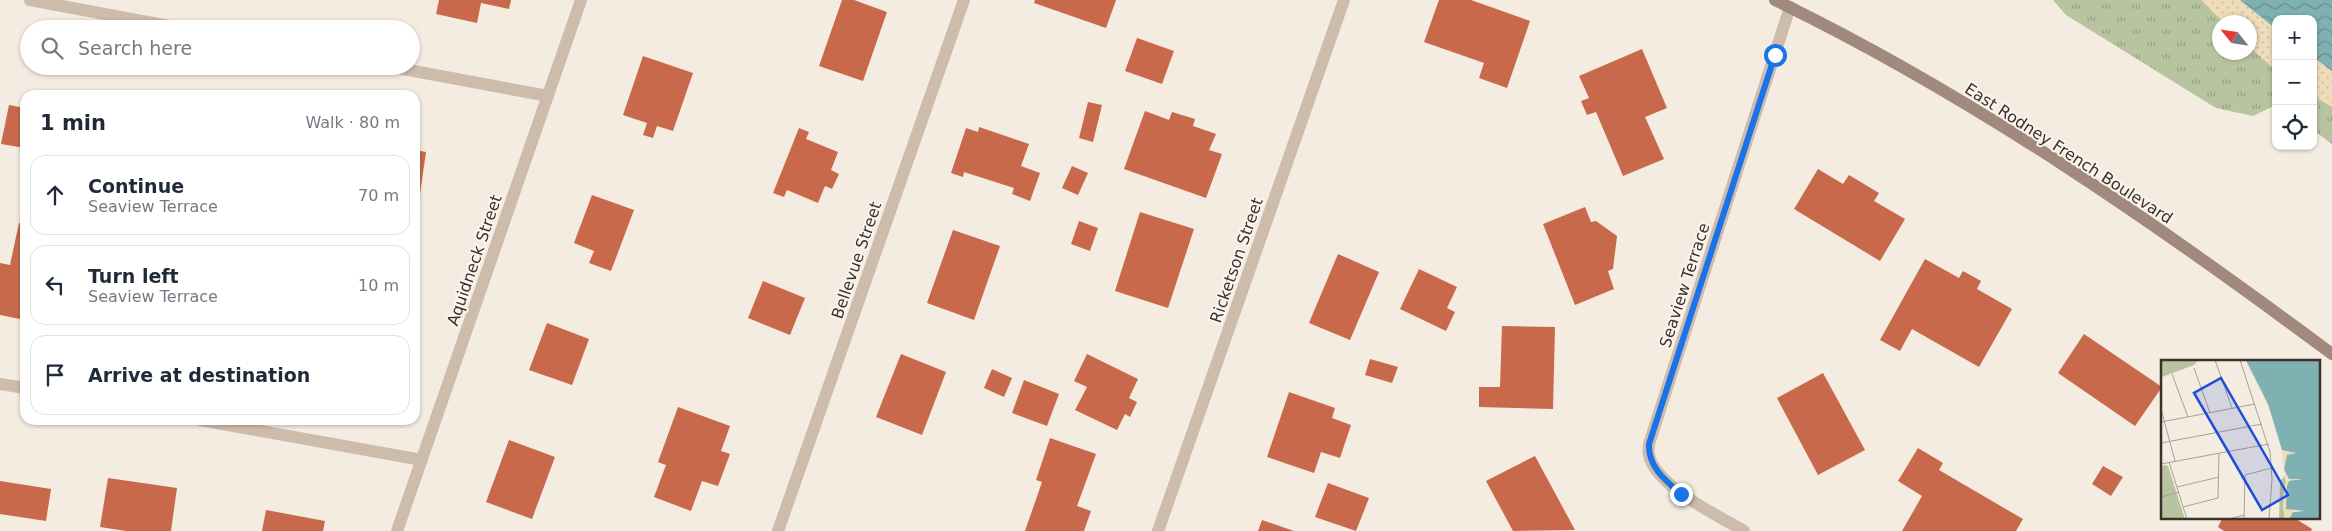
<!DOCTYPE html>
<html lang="en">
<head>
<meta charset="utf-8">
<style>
  body { margin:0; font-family:"DejaVu Sans",sans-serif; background:#f2f2f3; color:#1f2937 }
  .controls { position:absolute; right:15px; top:15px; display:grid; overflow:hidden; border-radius:10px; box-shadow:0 1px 4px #0004 }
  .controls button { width:45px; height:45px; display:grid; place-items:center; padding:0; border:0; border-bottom:1px solid #e0e1e3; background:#fff; color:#1f2937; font:25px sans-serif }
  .compass { position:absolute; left:2212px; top:15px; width:45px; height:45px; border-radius:50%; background:#fff; box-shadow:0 1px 4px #0004; rotate:300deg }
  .stop { position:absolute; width:15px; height:15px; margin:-11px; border:4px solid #1a73e8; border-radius:50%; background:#fff }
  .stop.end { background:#1a73e8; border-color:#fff; box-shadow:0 1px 5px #0008 }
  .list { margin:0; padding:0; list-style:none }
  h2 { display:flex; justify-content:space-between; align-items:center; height:65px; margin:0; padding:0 20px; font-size:21px }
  h2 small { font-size:16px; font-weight:400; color:#747a83 }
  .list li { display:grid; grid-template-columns:32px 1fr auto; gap:15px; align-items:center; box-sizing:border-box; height:80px; margin:0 10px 10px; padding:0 10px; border:1px solid #e0e1e3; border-radius:15px }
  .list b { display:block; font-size:19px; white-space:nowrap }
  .list p { margin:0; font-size:16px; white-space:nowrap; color:#747a83 }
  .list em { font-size:16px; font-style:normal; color:#747a83 }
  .icon { flex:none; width:28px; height:28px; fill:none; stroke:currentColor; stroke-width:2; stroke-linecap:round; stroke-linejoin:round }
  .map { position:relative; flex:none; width:2332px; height:531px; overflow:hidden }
  .search { position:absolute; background:#fff; box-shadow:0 1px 4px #0004; left:20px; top:20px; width:400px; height:55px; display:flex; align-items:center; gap:12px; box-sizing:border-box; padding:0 18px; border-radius:28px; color:#747a83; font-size:19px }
  .panel { position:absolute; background:#fff; box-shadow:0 1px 4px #0004; left:20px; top:90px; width:400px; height:335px; border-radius:15px }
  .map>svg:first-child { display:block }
</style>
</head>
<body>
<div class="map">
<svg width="2332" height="531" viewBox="0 0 2332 531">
  <defs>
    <pattern id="grass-tufts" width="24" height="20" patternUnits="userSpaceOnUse" patternTransform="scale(1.25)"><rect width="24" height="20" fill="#b8c4a0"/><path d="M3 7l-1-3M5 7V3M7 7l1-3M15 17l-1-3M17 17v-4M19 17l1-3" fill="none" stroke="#97a083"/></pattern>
    <pattern id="sand-dots" width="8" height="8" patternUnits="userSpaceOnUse" patternTransform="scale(1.25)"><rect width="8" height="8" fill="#efdcb8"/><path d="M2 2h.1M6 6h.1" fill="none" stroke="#cebd9e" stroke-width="1.8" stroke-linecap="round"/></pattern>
    <pattern id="water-waves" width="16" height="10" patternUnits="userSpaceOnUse" patternTransform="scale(1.25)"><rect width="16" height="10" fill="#7fb0b2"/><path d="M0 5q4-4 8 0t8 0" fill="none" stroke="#699091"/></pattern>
  </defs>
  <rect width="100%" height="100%" fill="#f4ebe1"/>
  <g fill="url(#grass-tufts)">
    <polygon points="2053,0 2205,0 2228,22 2220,22 2220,52 2250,52 2250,44 2276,70 2276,105 2253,116 2216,108 2066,15"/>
    <polygon points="2313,95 2332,105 2332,144 2313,130"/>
  </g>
  <polygon fill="url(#sand-dots)" points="2201,0 2332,0 2332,107 2313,96 2313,19 2276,19 2276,71 2250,47 2250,22 2223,22"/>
  <polygon fill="url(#water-waves)" points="2240,0 2332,0 2332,71 2313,57 2313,19 2276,19 2276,29"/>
  <g fill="#c8694b">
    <polygon points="439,0 511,0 509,9 481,3 477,23 436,14"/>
    <polygon points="842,0 854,0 887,12 863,81 819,66"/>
    <polygon points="1035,0 1116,0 1106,28 1034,3"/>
    <polygon points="1439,0 1471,0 1530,21 1507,88 1479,78 1484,63 1424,42"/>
    <polygon points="1137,38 1174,51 1162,84 1125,71"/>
    <polygon points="1642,49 1667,108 1645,117 1664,159 1623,176 1596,112 1587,115 1581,101 1589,98 1579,76"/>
    <polygon points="643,56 693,73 673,131 657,126 653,138 643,135 647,123 623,115"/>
    <polygon points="48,91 63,94 63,95 48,95"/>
    <polygon points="1088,102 1102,105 1093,142 1079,138"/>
    <polygon points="9,105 25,108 25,148 1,144"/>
    <polygon points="1145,111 1169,120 1172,112 1195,119 1193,126 1216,134 1209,150 1222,154 1206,198 1124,169"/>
    <polygon points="979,127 1029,144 1021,166 1040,173 1030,201 1012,194 1014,188 964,172 963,177 951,173 966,128 978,132"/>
    <polygon points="799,128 809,132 806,139 838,152 831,170 839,174 832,189 825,186 818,203 787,190 784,197 773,193"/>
    <polygon points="415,150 426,152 419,200 415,200"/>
    <polygon points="1072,166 1088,173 1078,195 1062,188"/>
    <polygon points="1818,169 1843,184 1849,175 1879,193 1874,201 1905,219 1880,261 1794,209"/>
    <polygon points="592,195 634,210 611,271 589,263 594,251 574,243"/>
    <polygon points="1585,207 1591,222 1596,221 1617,236 1613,269 1608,271 1614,289 1575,305 1543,224"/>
    <polygon points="1140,212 1194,229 1168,308 1115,291"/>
    <polygon points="1079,221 1098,228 1090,251 1071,244"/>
    <polygon points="19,223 25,224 25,320 0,315 0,263 10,265"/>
    <polygon points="953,230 1000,246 974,320 927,303"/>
    <polygon points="1338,254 1379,272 1350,340 1309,323"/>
    <polygon points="1925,259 1959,278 1963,271 1981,281 1977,289 2012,309 1979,367 1912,329 1900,351 1880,340"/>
    <polygon points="1419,269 1457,287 1447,308 1455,312 1446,331 1400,309"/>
    <polygon points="763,281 805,298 790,335 748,318"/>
    <polygon points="547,323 589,339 572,385 529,370"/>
    <polygon points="1502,326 1555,327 1553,409 1479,407 1479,387 1500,387"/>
    <polygon points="2084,334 2162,387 2135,426 2058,373"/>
    <polygon points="901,354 946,372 922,435 876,417"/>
    <polygon points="1087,354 1138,379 1129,398 1137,402 1130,417 1125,414 1117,430 1075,410 1087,387 1074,381"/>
    <polygon points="1370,359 1398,367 1392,383 1365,375"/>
    <polygon points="992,369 1012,378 1004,397 984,388"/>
    <polygon points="1823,373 1865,450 1818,475 1777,398"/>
    <polygon points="1024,380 1059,394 1047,426 1012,413"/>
    <polygon points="1289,392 1335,408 1332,418 1351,425 1340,458 1321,452 1314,473 1267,457"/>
    <polygon points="678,407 730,426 721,451 730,454 718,486 702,481 691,511 654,497 666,465 658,462"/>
    <polygon points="1050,438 1096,454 1077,506 1091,511 1084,531 1025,531 1042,482 1036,480"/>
    <polygon points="509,440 555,457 532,519 486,502"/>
    <polygon points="1918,448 1943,463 1939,470 2023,519 2016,531 1902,531 1922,496 1898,481"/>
    <polygon points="1535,456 1575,530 1513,531 1486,481"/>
    <polygon points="2103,466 2123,477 2111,496 2092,484"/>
    <polygon points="108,478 177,488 171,531 126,531 100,527"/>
    <polygon points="0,481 51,489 46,521 0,514"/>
    <polygon points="1328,483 1369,498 1356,531 1315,517"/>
    <polygon points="266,510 325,521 323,531 262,531"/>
    <polygon points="2223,517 2297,517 2296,519 2312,529 2311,531 2224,531 2218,527"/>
    <polygon points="1262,520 1294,531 1258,531"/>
  </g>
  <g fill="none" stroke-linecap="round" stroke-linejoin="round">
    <g stroke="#cdbbac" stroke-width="12">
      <polyline points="30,0 185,29"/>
      <polyline points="387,66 548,96"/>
      <polyline points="0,384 25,388"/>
      <polyline points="200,420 422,460"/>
      <polyline points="397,531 581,0"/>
      <polyline points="778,531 964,0"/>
      <polyline points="1158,531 1344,0"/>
      <path d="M1744,531C1719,516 1655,486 1649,455C1648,452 1649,447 1649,444L1790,7"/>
    </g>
    <path stroke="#a18a7d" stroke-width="12" d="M1775,0C1973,96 2156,223 2332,354"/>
  </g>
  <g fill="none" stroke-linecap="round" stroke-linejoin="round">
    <path stroke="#1a73e8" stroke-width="6" d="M1681,494C1665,480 1648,467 1649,444L1775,55"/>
  </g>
  <g text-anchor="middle" stroke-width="4" stroke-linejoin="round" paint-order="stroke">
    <g font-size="16" fill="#3b302b" stroke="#fbf5ee">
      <text transform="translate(2069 153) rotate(33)" y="6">East Rodney French Boulevard</text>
      <text transform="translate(474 260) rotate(-71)" y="6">Aquidneck Street</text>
      <text transform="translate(856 260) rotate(-71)" y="6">Bellevue Street</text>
      <text transform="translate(1236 260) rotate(-71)" y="6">Ricketson Street</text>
      <text transform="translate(1684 285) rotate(-72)" y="6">Seaview Terrace</text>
    </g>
  </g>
  <g transform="translate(2161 360)">
    <rect width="159" height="159" fill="#f4ebe1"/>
    <path d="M123,116L125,121L122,145L124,159H118L119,122Z" fill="#b8c4a0"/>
    <path d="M0,0H37L33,5L1,17Z" fill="#b8c4a0"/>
    <path d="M84,0H94L132,94L130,98L135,121L131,149L132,152L138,153L137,159L123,157L122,135L125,121L118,76L107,45Z" fill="#efdcb8"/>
    <path d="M5,105L7,106L24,159H0V106Z" fill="#b8c4a0"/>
    <path d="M85,0H159V159H128L132,152L144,151L125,149L126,126L128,121L141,119H128L123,109L126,95L135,93L121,90L107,44Z" fill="#7fb0b2"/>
    <path fill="none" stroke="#aaa098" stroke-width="1" d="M54,0L71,48M79,0L109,92L111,119L108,159M33,8L49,53M11,14L27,57M0,49L14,101M0,62L94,44M0,83L101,64M8,102L26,159M0,104L108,84M16,127L58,117M0,137L18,132M22,147L57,138L58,93M68,159L83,155M83,159L84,115L111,108"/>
    <path fill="#1d4ed8" fill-opacity="0.15" stroke="#1d4ed8" stroke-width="2.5" d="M60,18L127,135L101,150L33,33Z"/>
    <rect width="159" height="159" fill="none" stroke="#3b302b" stroke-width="2.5"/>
  </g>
</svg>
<div class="controls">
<button>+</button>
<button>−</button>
<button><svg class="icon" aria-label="locate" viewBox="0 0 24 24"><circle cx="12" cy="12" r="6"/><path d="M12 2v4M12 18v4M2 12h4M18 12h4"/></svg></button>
</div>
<svg class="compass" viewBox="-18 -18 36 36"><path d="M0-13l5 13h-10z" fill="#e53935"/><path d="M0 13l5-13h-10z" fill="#747a83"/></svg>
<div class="stop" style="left:1775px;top:55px"></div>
<div class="stop end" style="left:1681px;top:494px"></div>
<div class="search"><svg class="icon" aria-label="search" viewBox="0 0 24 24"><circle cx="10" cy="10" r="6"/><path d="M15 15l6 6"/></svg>Search here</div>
<section class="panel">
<h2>1 min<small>Walk · 80 m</small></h2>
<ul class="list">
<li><svg class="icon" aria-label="ahead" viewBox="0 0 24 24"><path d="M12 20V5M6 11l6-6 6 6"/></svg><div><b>Continue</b><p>Seaview Terrace</p></div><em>70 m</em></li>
<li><svg class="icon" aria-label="left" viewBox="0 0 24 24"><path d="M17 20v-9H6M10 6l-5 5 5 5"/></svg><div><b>Turn left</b><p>Seaview Terrace</p></div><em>10 m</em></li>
<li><svg class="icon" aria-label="arrive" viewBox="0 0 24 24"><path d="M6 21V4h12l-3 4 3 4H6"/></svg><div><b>Arrive at destination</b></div></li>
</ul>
</section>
</div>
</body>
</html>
